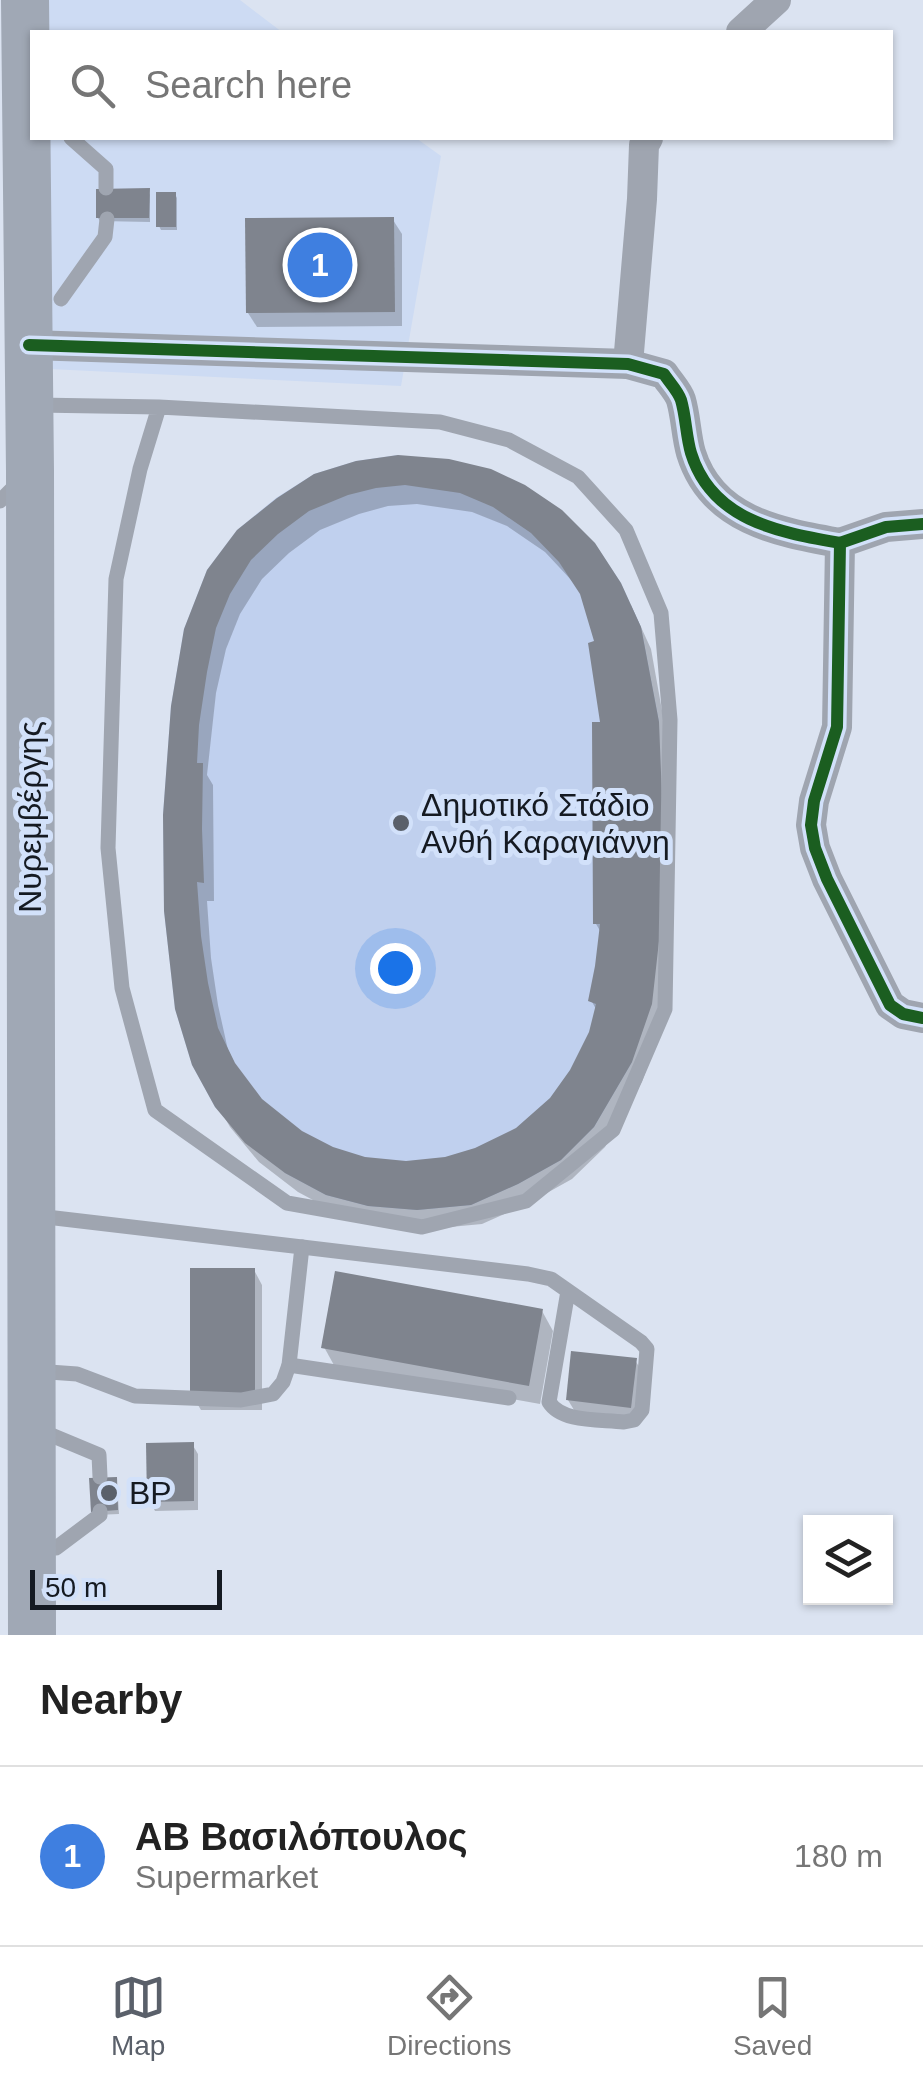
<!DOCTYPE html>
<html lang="en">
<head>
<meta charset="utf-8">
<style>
  body { margin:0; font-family:Helvetica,sans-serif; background:#f2f2f2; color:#222 }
  .controls { position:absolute; right:30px; bottom:30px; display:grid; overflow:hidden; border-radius:0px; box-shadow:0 2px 8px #0004 }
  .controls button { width:90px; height:90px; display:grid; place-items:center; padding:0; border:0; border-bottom:2px solid #e0e0e0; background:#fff; color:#222; font:50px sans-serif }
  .scale { position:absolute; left:30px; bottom:25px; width:192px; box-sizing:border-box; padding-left:10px; border:5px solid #151a22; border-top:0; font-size:28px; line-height:35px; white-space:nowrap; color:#151a22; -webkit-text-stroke:8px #d2e1fa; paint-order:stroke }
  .you { position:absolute; left:395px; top:968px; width:35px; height:35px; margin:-25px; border:8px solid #fff; border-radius:50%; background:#1a73e8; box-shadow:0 0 0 15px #1a73e833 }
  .badge { display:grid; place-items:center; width:65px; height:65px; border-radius:50%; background:#5a606a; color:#fff; font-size:32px; font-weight:700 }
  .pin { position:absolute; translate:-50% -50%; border:5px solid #fff; box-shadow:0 2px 10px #0006 }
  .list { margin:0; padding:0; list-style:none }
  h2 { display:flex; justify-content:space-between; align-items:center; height:130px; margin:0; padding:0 40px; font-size:42px }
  h2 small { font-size:32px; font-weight:400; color:#767676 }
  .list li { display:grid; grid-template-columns:65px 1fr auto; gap:30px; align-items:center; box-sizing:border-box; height:180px; padding:0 40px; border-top:2px solid #e0e0e0 }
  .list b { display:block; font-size:38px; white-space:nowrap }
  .list p { margin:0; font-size:32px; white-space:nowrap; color:#767676 }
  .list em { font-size:32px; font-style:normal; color:#767676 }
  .icon { flex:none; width:55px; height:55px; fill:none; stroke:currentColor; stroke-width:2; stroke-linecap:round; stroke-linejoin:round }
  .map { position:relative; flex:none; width:923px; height:1635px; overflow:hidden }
  .search { position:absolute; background:#fff; box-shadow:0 2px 8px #0004; left:30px; right:30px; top:30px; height:110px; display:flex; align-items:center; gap:25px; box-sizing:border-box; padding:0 35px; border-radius:0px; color:#767676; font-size:38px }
  .sheet { height:310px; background:#fff }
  nav { display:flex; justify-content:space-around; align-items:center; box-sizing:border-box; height:140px; border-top:2px solid #e0e0e0; background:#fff; font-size:28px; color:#767676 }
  nav a { display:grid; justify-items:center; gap:5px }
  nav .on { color:#5a606a }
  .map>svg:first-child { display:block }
</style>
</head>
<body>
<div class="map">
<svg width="923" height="1635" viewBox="0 0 923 1635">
  <rect width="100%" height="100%" fill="#dbe3f1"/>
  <polygon fill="#cddbf3" points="28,0 240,0 282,32 32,32 32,138 416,138 441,156 401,386 29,368"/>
  <polygon fill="#c0d0ee" points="398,455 595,544 621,583 641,627 659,722 632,1062 594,1127 561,1160 518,1184 471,1205 417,1210 368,1206 326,1195 285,1173 215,1107 192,1065 175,1009 164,911 163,815 171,706 184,629 207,570 237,530 276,498 314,474 356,461"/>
  <g fill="#0003" fill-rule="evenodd">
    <polygon points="148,191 150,195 150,222 100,221 98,218"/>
    <polygon points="175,194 177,198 177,230 161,230 159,226"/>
    <polygon points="393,220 402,234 402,326 257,327 248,313"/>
    <path d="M449,462L631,605L651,649L668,744L662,1025L642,1082L605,1147L572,1179L529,1203L482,1224L429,1229L339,1214L298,1192L259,1162L230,1127L194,1064L187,629L278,500ZM417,504L472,512L507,526L545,552L573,582L584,598L597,643L603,725L596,924L602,934L591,1000L597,1011L591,1033L572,1072L552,1100L517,1130L476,1150L445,1159L406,1163L365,1159L332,1149L301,1133L260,1100L239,1073L228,1050L218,1005L211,958L207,901H214L213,785L207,775L216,693L226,649L240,614L262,579L289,553L320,530L359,514L388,506Z"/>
    <polygon points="254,1270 262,1285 262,1410 201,1410 192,1395"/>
    <polygon points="542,1311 553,1331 540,1404 335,1367 324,1347"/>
    <polygon points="635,1360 644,1375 638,1422 577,1415 568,1400"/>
    <polygon points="192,1444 198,1454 198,1510 155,1511 150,1501"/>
    <polygon points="115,1479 117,1483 119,1514 96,1515"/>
  </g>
  <g fill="#7f848e" fill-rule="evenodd">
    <polygon points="150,188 149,218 96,218 96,189"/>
    <rect x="156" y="192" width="20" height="35"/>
    <polygon points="394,217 395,312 246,313 245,218"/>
    <path d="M398,455L449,459L491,469L525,485L562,510L595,543L621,583L641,627L659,722L663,823L662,914L652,1004L632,1062L594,1127L561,1160L518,1184L471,1205L417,1210L368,1206L326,1195L285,1173L245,1143L215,1107L192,1065L175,1009L164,911L163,815L171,706L184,629L207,570L237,530L277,498L314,474L356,461ZM405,485L460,493L493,507L531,533L559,562L580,594L594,641L588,643L600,722H592L593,924H600L595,966L588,1001L596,1004L589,1032L570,1070L550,1098L516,1128L475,1148L445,1157L406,1161L365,1157L333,1147L302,1131L262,1099L235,1063L218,1028L208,983L201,936L197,882L204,883L202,829L203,763H197L199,725L207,672L216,628L230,594L251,560L278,534L309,511L348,495L376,488Z"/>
    <rect x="190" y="1268" width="65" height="128"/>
    <polygon points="335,1271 543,1309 529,1386 321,1348"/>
    <polygon points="571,1351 637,1358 631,1408 566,1400"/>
    <polygon points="194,1442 194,1501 147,1502 146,1443"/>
    <polygon points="117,1477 118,1510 91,1512 89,1478"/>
  </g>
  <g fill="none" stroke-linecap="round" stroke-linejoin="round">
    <g stroke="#9fa5b0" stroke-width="15">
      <polyline points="71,138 106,169 106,188"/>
      <polyline points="61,299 105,237 107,219"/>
      <polyline points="36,405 159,407 440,422 509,440 578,477 626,530 661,613 670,720 665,1009 613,1130 526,1201 422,1227 287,1203 155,1110 122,988 108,848 116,579 140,469 159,407"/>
      <polyline points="0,501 20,481"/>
      <path d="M302,1247L528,1274L551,1279L641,1342L647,1349L642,1410L634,1420L624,1422C601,1419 562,1423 549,1402L568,1291"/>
      <polyline points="289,1365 509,1398"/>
      <polyline points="35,1371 77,1374 135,1396 241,1400 273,1394 283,1382 289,1365 302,1247 38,1216"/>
      <polyline points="51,1435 99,1455 100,1477"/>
      <polyline points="56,1548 100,1515 100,1511"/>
    </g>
    <g stroke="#9fa5b0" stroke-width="30">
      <polyline points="741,32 776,0"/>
      <path d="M29,345L628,364L664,374C669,382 678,391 681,400C686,417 686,436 691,453C712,521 779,532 840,543"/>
      <polyline points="628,364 642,199 644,145 648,138"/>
      <polyline points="923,524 886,527 840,543 837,727 814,801 811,825 815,848 827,879 890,1005 903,1014 923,1018"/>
    </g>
    <polyline stroke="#a0a8b5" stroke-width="48" points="25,0 30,471 32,1635"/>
    <g stroke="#d2e1fa" stroke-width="19">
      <g id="cycleway">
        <path d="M29,345L628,364L664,374C669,382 678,391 681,400C686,417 686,436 691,453C712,521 779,532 840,543"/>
        <polyline points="923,524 886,527 840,543 837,727 814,801 811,825 815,848 827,879 890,1005 903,1014 923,1018"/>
      </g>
    </g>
    <use href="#cycleway" stroke="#1b5e20" stroke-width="12"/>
  </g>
  <g fill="#5a606a" stroke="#d2e1fa" stroke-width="4">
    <circle cx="401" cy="823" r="10"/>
    <circle cx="109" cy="1493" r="10"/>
  </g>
  <g text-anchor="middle" stroke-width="10" stroke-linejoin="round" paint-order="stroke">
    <g font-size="32" fill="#151a22" stroke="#d2e1fa" text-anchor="start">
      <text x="421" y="816">Δημοτικό Στάδιο<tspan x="421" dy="37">Ανθή Καραγιάννη</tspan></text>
      <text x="129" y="1504">BP</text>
    </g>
    <g font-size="32" fill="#151a22" stroke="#d2e1fa">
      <text transform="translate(30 817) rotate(-90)" y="11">Νυρεμβέργης</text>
    </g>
  </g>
</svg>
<div class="controls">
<button><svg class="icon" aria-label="layers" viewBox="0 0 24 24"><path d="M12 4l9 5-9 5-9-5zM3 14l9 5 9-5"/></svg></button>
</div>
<div class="scale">50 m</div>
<div class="you"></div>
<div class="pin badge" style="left:320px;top:265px;background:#3f7fe0">1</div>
<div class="search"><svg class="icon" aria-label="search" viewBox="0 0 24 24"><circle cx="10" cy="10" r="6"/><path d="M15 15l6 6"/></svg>Search here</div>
</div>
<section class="sheet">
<h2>Nearby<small></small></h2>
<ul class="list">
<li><span class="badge" style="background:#3f7fe0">1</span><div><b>ΑΒ Βασιλόπουλος</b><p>Supermarket</p></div><em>180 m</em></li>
</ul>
</section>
<nav>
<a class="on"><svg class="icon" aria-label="map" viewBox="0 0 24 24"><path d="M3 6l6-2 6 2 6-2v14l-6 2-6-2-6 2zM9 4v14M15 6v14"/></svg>Map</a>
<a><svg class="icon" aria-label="directions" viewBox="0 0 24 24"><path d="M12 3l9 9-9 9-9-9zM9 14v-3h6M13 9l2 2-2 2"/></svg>Directions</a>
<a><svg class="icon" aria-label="saved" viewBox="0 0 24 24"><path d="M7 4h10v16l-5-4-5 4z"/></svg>Saved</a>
</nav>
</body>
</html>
